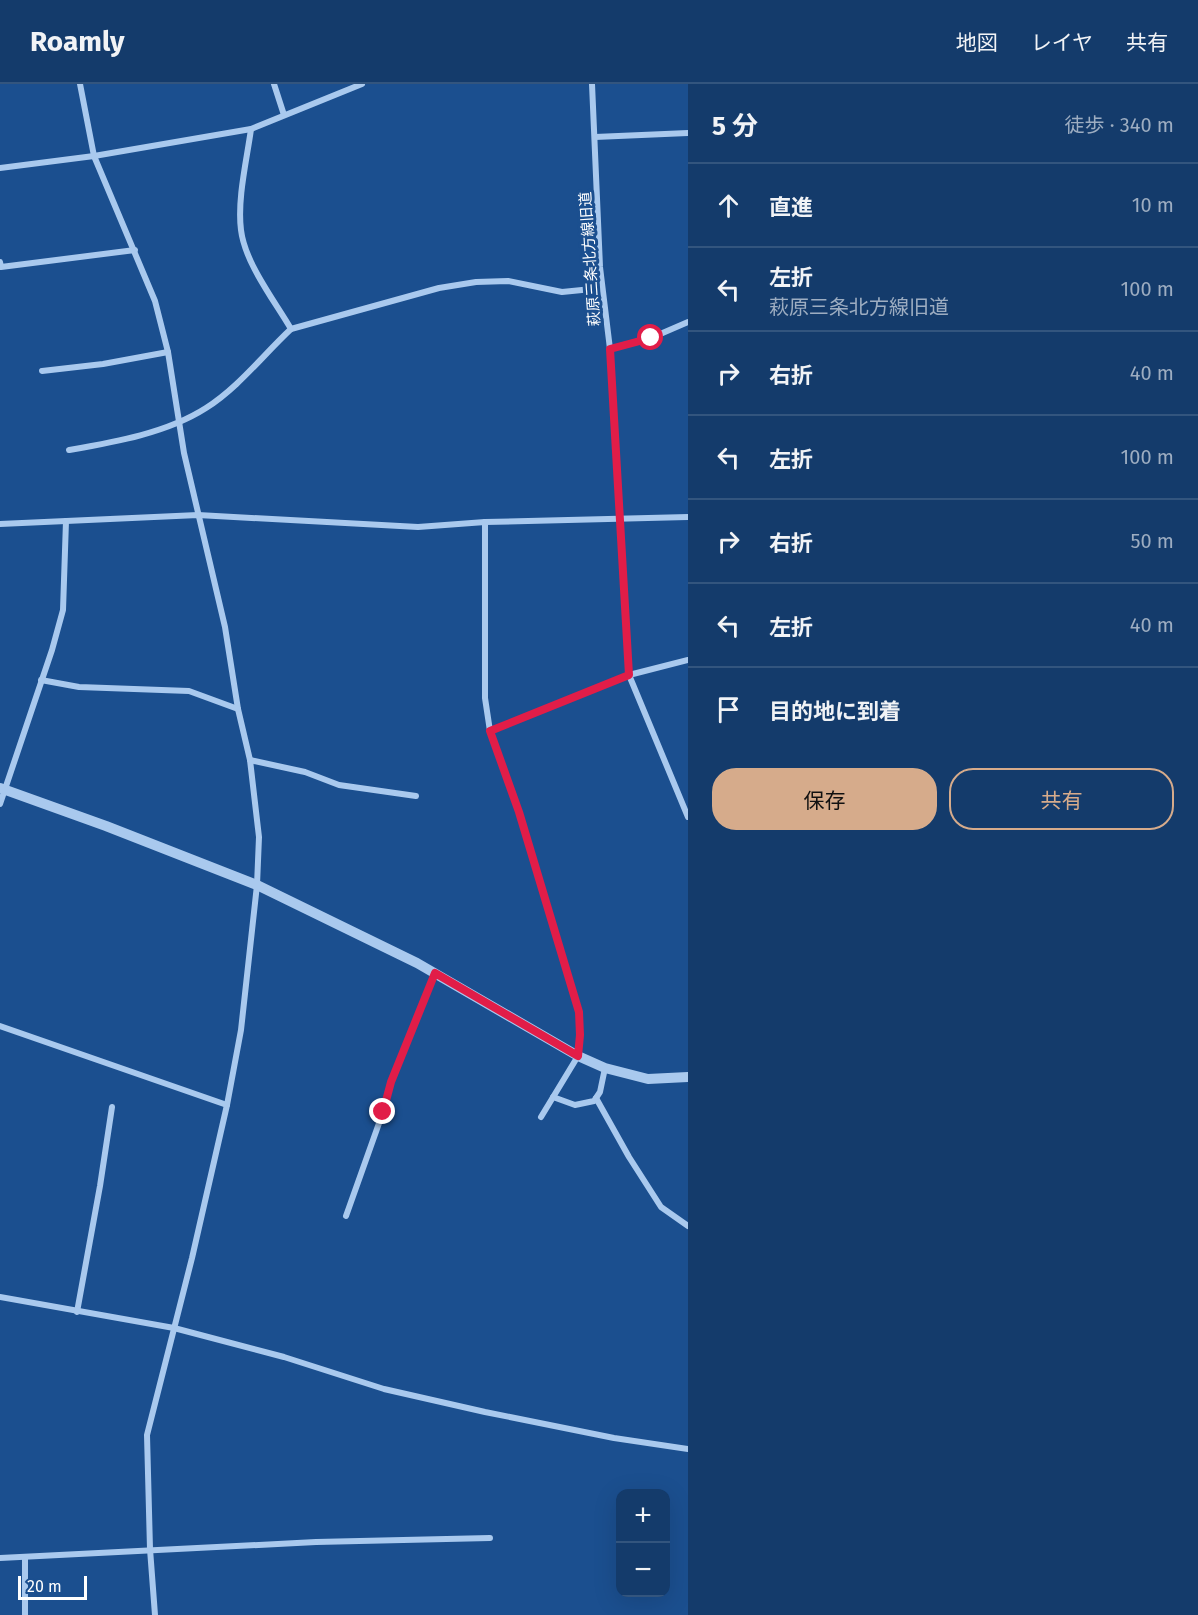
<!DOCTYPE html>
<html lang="ja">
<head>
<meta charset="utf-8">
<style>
  body { margin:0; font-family:"Fira Sans","Noto Sans JP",sans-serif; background:#1d4271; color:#f1f3f6 }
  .controls { position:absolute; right:18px; bottom:18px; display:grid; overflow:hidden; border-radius:12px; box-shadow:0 6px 24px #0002 }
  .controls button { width:54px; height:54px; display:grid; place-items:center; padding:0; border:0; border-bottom:2px solid #33557e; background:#143b6b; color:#f1f3f6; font:30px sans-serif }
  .scale { position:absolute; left:18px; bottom:15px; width:69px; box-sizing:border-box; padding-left:6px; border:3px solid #fff; border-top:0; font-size:16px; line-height:21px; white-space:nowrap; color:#fff; -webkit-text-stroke:4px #1b4f8f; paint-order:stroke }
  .stop { position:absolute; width:18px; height:18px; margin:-14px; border:4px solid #e11d48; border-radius:50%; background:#fff }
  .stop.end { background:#e11d48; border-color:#fff; box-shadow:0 2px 6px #0008 }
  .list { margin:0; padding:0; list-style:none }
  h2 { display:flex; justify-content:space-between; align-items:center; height:78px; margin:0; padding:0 24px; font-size:26px }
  h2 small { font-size:20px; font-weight:400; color:#9dadc1 }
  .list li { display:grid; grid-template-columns:39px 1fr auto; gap:18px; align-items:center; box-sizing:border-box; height:84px; padding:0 24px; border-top:2px solid #33557e }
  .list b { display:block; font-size:22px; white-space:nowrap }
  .list p { margin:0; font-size:20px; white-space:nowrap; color:#9dadc1 }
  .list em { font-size:20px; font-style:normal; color:#9dadc1 }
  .actions { display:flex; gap:12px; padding:18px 24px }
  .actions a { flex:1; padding:14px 0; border:2px solid #d6ab8b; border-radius:24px; text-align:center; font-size:21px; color:#d6ab8b }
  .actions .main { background:#d6ab8b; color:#111 }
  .icon { flex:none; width:33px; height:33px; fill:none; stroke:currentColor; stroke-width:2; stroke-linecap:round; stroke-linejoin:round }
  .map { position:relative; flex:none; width:688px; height:1531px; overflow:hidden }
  header { display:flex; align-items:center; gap:36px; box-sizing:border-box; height:84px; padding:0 30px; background:#143b6b; border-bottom:2px solid #33557e }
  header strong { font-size:28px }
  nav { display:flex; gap:33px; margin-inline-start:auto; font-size:21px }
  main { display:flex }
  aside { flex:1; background:#143b6b }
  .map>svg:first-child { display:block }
</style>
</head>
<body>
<header>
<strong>Roamly</strong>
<nav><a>地図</a><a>レイヤ</a><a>共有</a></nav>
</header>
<main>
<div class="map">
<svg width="688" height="1531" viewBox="0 0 688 1531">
  <rect width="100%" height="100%" fill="#1b4f8f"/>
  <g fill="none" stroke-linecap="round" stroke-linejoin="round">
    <g stroke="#a9c9ee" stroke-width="6">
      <polyline points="80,0 94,72 155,217 168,268 184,369 225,543 238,625 250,676 259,753 257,801 241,946 227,1021 192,1174 147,1351 150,1465 155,1531"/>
      <polyline points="274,0 284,31"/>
      <polyline points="592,0 600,183 610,265 629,591 688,733"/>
      <polyline points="595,53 688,49"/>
      <polyline points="0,84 94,72 251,45 362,0"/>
      <polyline points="0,178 1,183 135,166"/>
      <polyline points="291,245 439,204 476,198 508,197 562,208 602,204"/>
      <polyline points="610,265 651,254 688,238"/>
      <polyline points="42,287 103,280 168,268"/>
      <path d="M69,366C115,358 167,349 206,324C239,303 263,271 291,245C274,216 245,179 241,146C237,115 247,75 251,45"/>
      <polyline points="485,438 485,614 490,647 519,728 579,928 580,951 578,972 541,1033"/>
      <polyline points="0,440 198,431 418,443 485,438 688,433"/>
      <polyline points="41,596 79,603 189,607 238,625"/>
      <polyline points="490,647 629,591 688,576"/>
      <polyline points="250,676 305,688 339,701 416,712"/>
      <polyline points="0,720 52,566 63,526 66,437"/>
      <polyline points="0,942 227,1021"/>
      <polyline points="553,1013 575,1021 594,1017 600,1008 605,984"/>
      <polyline points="596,1014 629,1073 661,1123 688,1142"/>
      <polyline points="346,1132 383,1028 391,998 435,889"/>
      <polyline points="0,1213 174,1244 284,1273 384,1305 485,1328 614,1354 688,1365"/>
      <polyline points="77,1228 100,1102 112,1023"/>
      <polyline points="25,1473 25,1531"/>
      <polyline points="0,1474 316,1458 490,1454"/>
    </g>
    <polyline stroke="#a9c9ee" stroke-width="10" points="0,704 106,742 257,801 417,879 578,972 605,984 648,995 688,993"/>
  </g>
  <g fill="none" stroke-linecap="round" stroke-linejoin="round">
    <polyline stroke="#e11d48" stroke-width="8" points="383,1028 391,998 435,889 578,972 580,951 579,928 519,728 490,647 629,591 610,265 651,254"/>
  </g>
  <g text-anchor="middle" stroke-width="6" stroke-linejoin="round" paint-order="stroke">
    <g font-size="15" fill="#fff" stroke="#1b4f8f">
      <text transform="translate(590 175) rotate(-94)" y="5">萩原三条北方線旧道</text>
    </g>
  </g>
</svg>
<div class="controls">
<button>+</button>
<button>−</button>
</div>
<div class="scale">20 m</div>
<div class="stop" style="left:651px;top:254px"></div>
<div class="stop end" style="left:383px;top:1028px"></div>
</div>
<aside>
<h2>5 分<small>徒歩 · 340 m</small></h2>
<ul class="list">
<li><svg class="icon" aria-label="ahead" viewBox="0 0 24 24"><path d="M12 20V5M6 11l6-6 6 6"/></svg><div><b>直進</b></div><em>10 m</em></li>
<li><svg class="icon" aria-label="left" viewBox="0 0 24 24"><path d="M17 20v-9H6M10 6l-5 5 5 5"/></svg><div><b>左折</b><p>萩原三条北方線旧道</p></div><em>100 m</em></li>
<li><svg class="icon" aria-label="right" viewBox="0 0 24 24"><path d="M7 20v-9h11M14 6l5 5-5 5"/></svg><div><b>右折</b></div><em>40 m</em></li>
<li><svg class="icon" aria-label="left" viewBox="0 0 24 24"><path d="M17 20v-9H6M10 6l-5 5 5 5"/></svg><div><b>左折</b></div><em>100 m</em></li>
<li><svg class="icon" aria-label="right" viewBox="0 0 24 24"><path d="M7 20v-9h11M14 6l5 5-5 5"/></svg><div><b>右折</b></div><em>50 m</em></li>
<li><svg class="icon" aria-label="left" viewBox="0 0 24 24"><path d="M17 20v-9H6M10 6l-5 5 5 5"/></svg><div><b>左折</b></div><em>40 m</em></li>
<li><svg class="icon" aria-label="arrive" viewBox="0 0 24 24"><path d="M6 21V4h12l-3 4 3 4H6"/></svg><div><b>目的地に到着</b></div></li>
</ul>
<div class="actions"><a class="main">保存</a><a>共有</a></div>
</aside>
</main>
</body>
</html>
